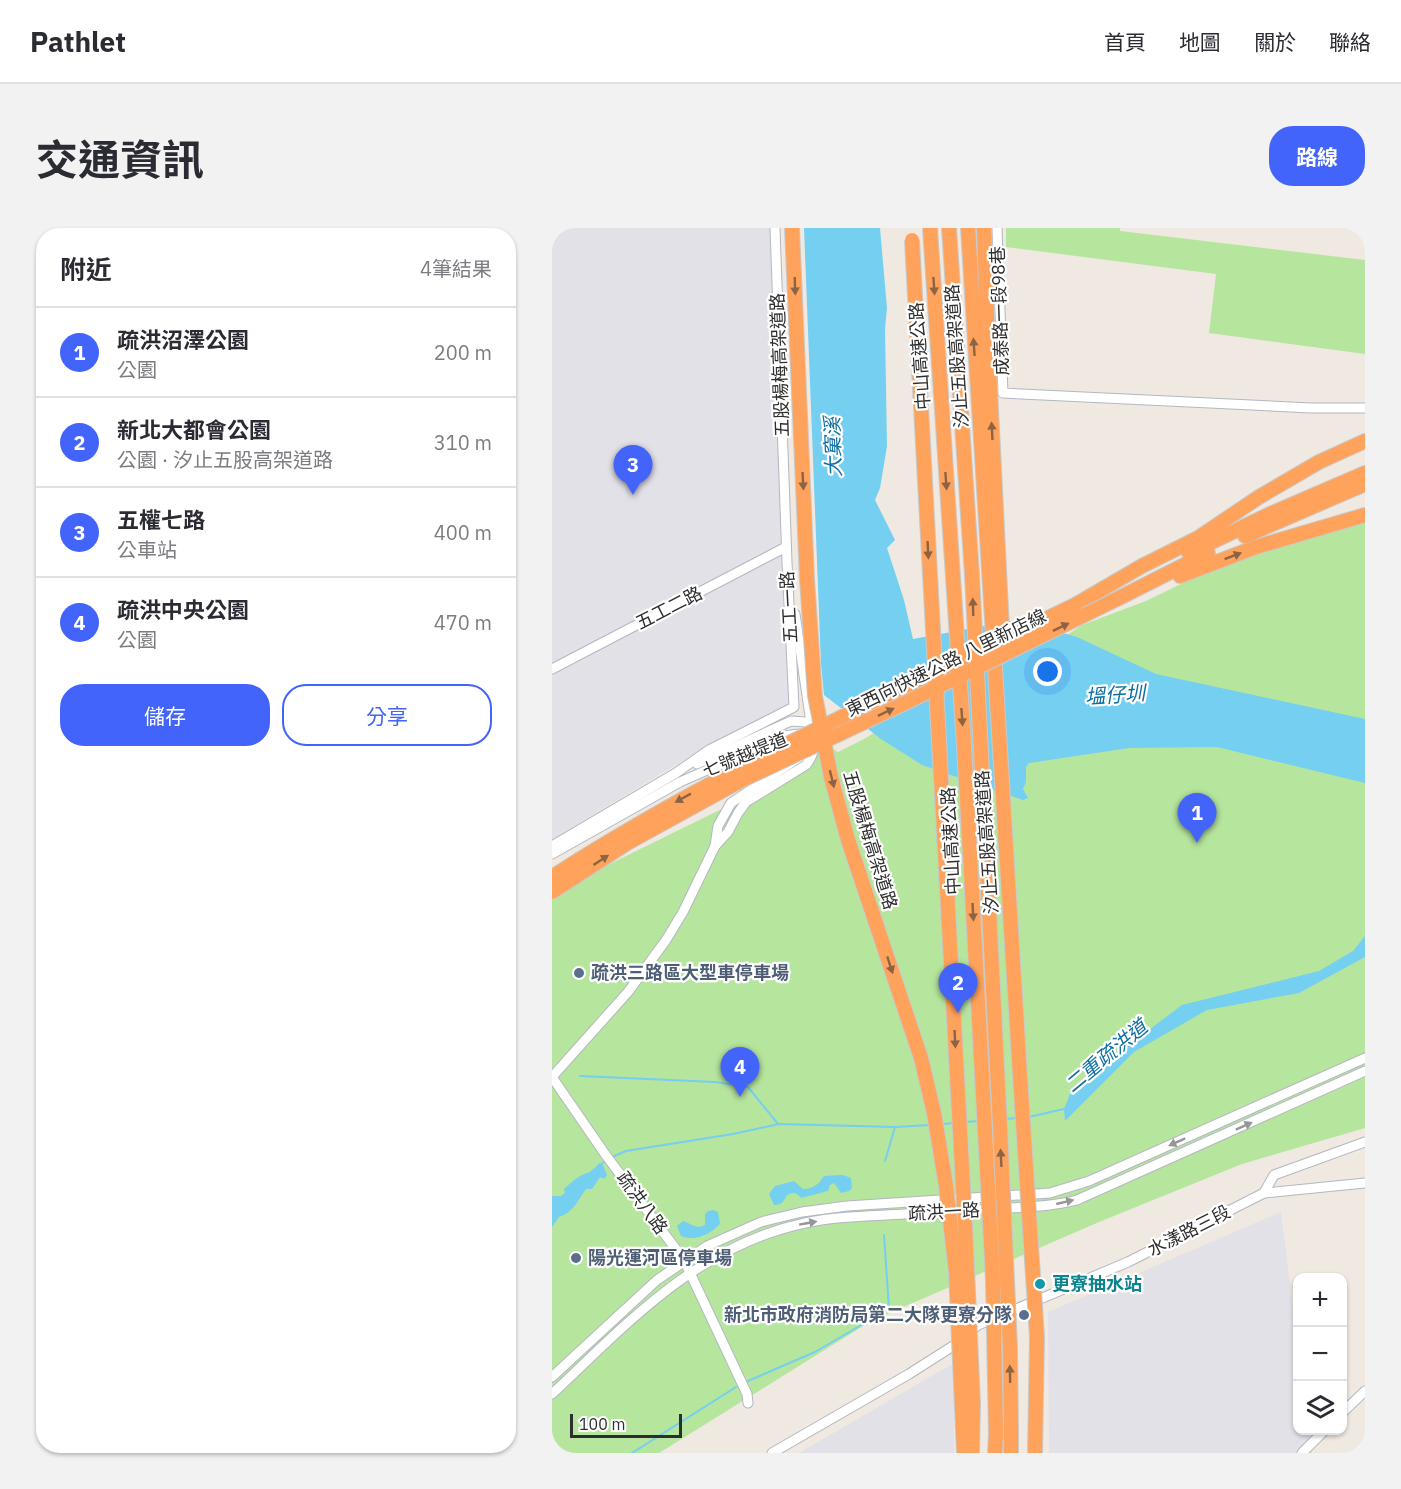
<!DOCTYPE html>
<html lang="zh-TW">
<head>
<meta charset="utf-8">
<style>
  body { margin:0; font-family:"IBM Plex Sans","Noto Sans TC",sans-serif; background:#f2f2f3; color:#2b2b33 }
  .controls { position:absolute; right:18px; bottom:18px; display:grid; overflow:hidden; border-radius:12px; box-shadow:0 2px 4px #0004 }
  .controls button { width:54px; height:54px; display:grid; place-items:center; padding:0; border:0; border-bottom:2px solid #e1e1e2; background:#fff; color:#2b2b33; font:30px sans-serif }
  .scale { position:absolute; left:18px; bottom:15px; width:112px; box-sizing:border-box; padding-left:6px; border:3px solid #2e2e2e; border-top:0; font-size:16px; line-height:21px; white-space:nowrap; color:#2e2e2e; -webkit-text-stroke:4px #fff; paint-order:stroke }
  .you { position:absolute; left:496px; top:444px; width:21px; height:21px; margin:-15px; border:4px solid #fff; border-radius:50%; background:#1a73e8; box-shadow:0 0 0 9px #1a73e833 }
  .badge { display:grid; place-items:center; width:39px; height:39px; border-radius:50%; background:#4264fb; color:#fff; font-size:20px; font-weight:700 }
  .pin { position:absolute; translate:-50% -50px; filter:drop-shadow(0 2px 3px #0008) }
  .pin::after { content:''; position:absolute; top:32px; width:21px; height:18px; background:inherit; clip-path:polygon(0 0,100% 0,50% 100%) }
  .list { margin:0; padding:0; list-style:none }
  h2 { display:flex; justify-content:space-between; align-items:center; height:78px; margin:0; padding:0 24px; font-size:26px }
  h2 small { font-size:20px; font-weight:400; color:#7c7c81 }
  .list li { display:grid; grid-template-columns:39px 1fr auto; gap:18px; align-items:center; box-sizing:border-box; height:90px; padding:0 24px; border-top:2px solid #e1e1e2 }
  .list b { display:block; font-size:22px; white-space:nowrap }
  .list p { margin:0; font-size:20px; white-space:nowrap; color:#7c7c81 }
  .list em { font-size:20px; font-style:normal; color:#7c7c81 }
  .actions { display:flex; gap:12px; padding:18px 24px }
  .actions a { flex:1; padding:14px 0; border:2px solid #4264fb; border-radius:24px; text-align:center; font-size:21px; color:#4264fb }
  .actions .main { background:#4264fb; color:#fff }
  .icon { flex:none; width:33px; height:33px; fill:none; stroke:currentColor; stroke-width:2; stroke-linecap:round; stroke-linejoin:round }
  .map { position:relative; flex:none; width:813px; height:1225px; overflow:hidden; border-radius:24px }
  header { display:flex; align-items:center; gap:36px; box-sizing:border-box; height:84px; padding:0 30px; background:#fff; border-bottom:2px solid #e1e1e2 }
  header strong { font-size:28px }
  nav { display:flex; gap:33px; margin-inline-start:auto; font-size:21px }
  .intro { display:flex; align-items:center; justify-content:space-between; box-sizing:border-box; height:144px; padding:0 36px }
  h1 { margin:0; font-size:42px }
  .button { padding:15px 27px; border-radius:24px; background:#4264fb; color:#fff; font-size:21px; font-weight:700 }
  main { display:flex; gap:36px; padding:0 36px }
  aside { flex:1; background:#fff; border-radius:24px; box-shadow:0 2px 4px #0004 }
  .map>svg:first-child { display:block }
</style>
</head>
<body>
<header>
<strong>Pathlet</strong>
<nav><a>首頁</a><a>地圖</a><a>關於</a><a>聯絡</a></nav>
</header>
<div class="intro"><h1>交通資訊</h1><a class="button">路線</a></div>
<main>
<aside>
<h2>附近<small>4筆結果</small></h2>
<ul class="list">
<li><span class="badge">1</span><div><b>疏洪沼澤公園</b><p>公園</p></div><em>200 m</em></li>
<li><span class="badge">2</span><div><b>新北大都會公園</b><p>公園 · 汐止五股高架道路</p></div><em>310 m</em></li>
<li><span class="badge">3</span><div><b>五權七路</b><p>公車站</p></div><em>400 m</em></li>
<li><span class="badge">4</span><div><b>疏洪中央公園</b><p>公園</p></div><em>470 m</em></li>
</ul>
<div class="actions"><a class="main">儲存</a><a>分享</a></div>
</aside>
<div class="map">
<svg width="813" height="1225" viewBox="0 0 813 1225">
  <rect width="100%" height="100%" fill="#efe9e1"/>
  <g fill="#e3e1e8">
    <polygon points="0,0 218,0 238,478 202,494 147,523 0,611"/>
    <polygon points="729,984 745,1114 746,1202 757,1203 760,1225 497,1225 496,1084"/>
    <polygon points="402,1135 402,1225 247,1225"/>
  </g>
  <g fill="#b6e59e">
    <polygon points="454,0 568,0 568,3 813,32 813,126 657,105 664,46 454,19"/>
    <polygon points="813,290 813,900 690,936 547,994 340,1084 311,1098 107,1225 0,1225 0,670 23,653 186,573 276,518 286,524 314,510 368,475 493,422 530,397 594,373 672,335"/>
  </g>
  <g fill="#75cff0">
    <polygon points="252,0 328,0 335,80 333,101 335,218 328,260 323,272 343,312 335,320 352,372 361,411 465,392 525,409 604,446 813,491 813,555 665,519 577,520 477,535 474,539 474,554 471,561 476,570 471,572 370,537 329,511 272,467 269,436"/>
    <polygon points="813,708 813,729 747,765 655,782 582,824 513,893 512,881 521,859 630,777 767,743 801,723"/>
    <path d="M50,935L55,947L52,951L48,949L40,961H34C26,972 21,985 7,989L0,999V968H9L13,965L12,961C23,951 28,946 42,943L46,936Z"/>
    <path d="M291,947L299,950L300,960L297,963L289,965L282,955L278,957L276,963L249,970C244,964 241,964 235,967C232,973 230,977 222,977L217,966L223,958L242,953L251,961C261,961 267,956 272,948Z"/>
    <path d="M161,982L166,984L168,996C158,1006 144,1014 129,1008L125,998L131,993C139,995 143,1002 153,997V986L156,983Z"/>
  </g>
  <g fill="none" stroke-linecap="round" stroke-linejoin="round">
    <g stroke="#75cff0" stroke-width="2">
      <polyline points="28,848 163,854 196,859 226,896"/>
      <polyline points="477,889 512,881"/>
      <polyline points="453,891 465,890"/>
      <polyline points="414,894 426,893"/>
      <polyline points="390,896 402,895"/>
      <polyline points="58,930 74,923 181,906 227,896 343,899 378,897"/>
      <polyline points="333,933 343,899"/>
      <polyline points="39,944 53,933"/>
      <polyline points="196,1153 263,1124 337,1081 332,1007"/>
      <polyline points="80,1225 184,1159"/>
    </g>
    <g stroke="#b4b7c1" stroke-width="11">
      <g id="minor">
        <polyline points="445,0 451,165 759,180 813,180"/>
        <polyline points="0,441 234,319"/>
        <polyline points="145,536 239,493 254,494 260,500"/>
        <polyline points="0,618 124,545 157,522 242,479 235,334 223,0"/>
        <path d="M163,618L176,604L186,585L194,574L254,537C260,530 262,524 262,515L243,386"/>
        <polyline points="0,626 128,554 232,508 247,506 249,509"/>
        <polyline points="0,849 76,764 114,712 131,684 163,618 166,598 179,575 251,527"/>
        <polyline points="0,849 53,926 132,1032 195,1166 196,1175"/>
        <polyline points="712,965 722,947 813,914"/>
        <polyline points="0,1149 105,1052 155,1018 209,994 250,984 295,978 498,965 537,953 813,830"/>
        <path d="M0,1166C77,1094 145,1018 253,995C285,988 320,988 353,986C383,984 413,982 444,981C471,979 498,979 525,972L813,843"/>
        <polyline points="790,1185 813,1163"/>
        <polyline points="220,1225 357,1146 401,1118 426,1097 576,1034 712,965 813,955"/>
        <polyline points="750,1225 773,1202"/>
      </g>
    </g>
    <g stroke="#c9c9c9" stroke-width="16">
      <g id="highway">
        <polyline points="416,0 468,848"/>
        <polyline points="432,0 436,121 451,421"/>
        <polyline points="693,308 813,256"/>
        <polyline points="637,325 718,286 813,245"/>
        <polyline points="628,348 704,319 813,287"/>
        <polyline points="567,370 656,325"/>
        <polyline points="523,377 590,338 646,310 707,269 767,234 813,213"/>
        <polyline points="443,1225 444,1206"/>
        <polyline points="459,1225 459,1204"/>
      </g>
    </g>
    <use href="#minor" stroke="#fff" stroke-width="9"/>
    <use href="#highway" stroke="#ffa35c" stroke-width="14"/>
    <g stroke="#c9c9c9" stroke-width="16" stroke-linecap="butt">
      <g id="highway-bridge">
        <polyline points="240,0 255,351 263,468 279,549 296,612 369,830 382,885 394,958 404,1044 412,1225"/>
        <polyline points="378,0 412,516 441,1052 444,1206"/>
        <polyline points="397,0 420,347 448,898 458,1119 459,1204"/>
        <polyline points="360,12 413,996 421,1175 420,1225"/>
        <path d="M0,649C165,542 346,463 523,377"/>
        <polyline points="0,664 77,614 186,554 355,474 567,370"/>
        <polyline points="468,848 485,1109 483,1225"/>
      </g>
    </g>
    <use href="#highway-bridge" stroke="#ffa35c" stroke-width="14"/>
  </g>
  <defs><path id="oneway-solid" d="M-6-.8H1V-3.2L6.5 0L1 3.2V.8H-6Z" transform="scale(1.5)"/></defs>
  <g fill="#8c6343">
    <use href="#oneway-solid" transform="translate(243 58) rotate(88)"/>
    <use href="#oneway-solid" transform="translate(382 58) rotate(86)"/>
    <use href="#oneway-solid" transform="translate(422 119) rotate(-94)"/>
    <use href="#oneway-solid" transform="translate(440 203) rotate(-93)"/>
    <use href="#oneway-solid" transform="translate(251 253) rotate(87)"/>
    <use href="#oneway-solid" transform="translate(394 253) rotate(86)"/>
    <use href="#oneway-solid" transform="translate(376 322) rotate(87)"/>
    <use href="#oneway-solid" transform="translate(681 328) rotate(-21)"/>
    <use href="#oneway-solid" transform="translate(421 379) rotate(-92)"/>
    <use href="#oneway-solid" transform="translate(509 399) rotate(-26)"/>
    <use href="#oneway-solid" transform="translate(334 484) rotate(-25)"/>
    <use href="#oneway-solid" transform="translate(410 489) rotate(86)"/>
    <use href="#oneway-solid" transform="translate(280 551) rotate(76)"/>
    <use href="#oneway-solid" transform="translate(131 570) rotate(151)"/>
    <use href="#oneway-solid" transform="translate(49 632) rotate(-33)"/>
    <use href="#oneway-solid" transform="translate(421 684) rotate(87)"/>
    <use href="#oneway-solid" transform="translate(338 737) rotate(72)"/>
    <use href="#oneway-solid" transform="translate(403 811) rotate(87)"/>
    <use href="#oneway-solid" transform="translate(449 930) rotate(-93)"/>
    <use href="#oneway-solid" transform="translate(458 1146) rotate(-91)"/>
  </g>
  <g fill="#969696">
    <use href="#oneway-solid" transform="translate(692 898) rotate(-24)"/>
    <use href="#oneway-solid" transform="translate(625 914) rotate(156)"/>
    <use href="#oneway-solid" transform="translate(513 974) rotate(-13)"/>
    <use href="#oneway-solid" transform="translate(256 995) rotate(-10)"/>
  </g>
  <g fill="#5c6f8a" stroke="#fff" stroke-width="2">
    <circle cx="27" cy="745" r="6"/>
    <circle cx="24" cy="1030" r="6"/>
    <circle cx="472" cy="1087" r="6"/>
  </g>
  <circle fill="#0f9aa8" stroke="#fff" stroke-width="2" cx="488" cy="1056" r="6"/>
  <g text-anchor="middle" stroke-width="4.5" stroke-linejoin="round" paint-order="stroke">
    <g font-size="18" fill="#2e2e2e" stroke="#fff">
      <text transform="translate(448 83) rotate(-92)" y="6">成泰路一段98巷</text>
      <text transform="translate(368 128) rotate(-94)" y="6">中山高速公路</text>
      <text transform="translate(405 128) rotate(-94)" y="6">汐止五股高架道路</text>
      <text transform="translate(228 137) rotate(-92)" y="6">五股楊梅高架道路</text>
      <text transform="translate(237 379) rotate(-93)" y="6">五工一路</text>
      <text transform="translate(117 380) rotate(-27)" y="6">五工二路</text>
      <text transform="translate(394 435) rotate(-26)" y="6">東西向快速公路 八里新店線</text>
      <text transform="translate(193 527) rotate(-22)" y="6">七號越堤道</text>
      <text transform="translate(318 612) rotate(73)" y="6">五股楊梅高架道路</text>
      <text transform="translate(399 613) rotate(-93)" y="6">中山高速公路</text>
      <text transform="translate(435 614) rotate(-94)" y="6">汐止五股高架道路</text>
      <text transform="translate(90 975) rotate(54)" y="6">疏洪八路</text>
      <text transform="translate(392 984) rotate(-3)" y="6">疏洪一路</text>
      <text transform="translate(637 1003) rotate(-27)" y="6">水漾路三段</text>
    </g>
    <g font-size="18" font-weight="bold" fill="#4e5e75" stroke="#fff" text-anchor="start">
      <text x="39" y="751">疏洪三路區大型車停車場</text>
      <text x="36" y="1036">陽光運河區停車場</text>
      <text x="460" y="1093" text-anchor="end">新北市政府消防局第二大隊更寮分隊</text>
    </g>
    <g font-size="18" font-weight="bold" fill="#0d838f" stroke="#fff" text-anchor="start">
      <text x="500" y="1062">更寮抽水站</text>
    </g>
    <g font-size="20" font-style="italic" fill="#0d6fa3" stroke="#fff">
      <text transform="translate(281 219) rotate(-92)" y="7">大窠溪</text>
      <text transform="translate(563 467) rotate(-4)" y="7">塭仔圳</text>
      <text transform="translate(554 828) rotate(-40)" y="7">二重疏洪道</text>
    </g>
  </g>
</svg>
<div class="controls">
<button>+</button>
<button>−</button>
<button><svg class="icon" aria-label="layers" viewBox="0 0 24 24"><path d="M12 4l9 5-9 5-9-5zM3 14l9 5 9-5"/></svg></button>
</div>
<div class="scale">100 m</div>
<div class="you"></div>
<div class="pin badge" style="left:645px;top:615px">1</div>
<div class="pin badge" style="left:406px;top:785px">2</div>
<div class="pin badge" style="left:81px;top:267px">3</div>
<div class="pin badge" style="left:188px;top:869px">4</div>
</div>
</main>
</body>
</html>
